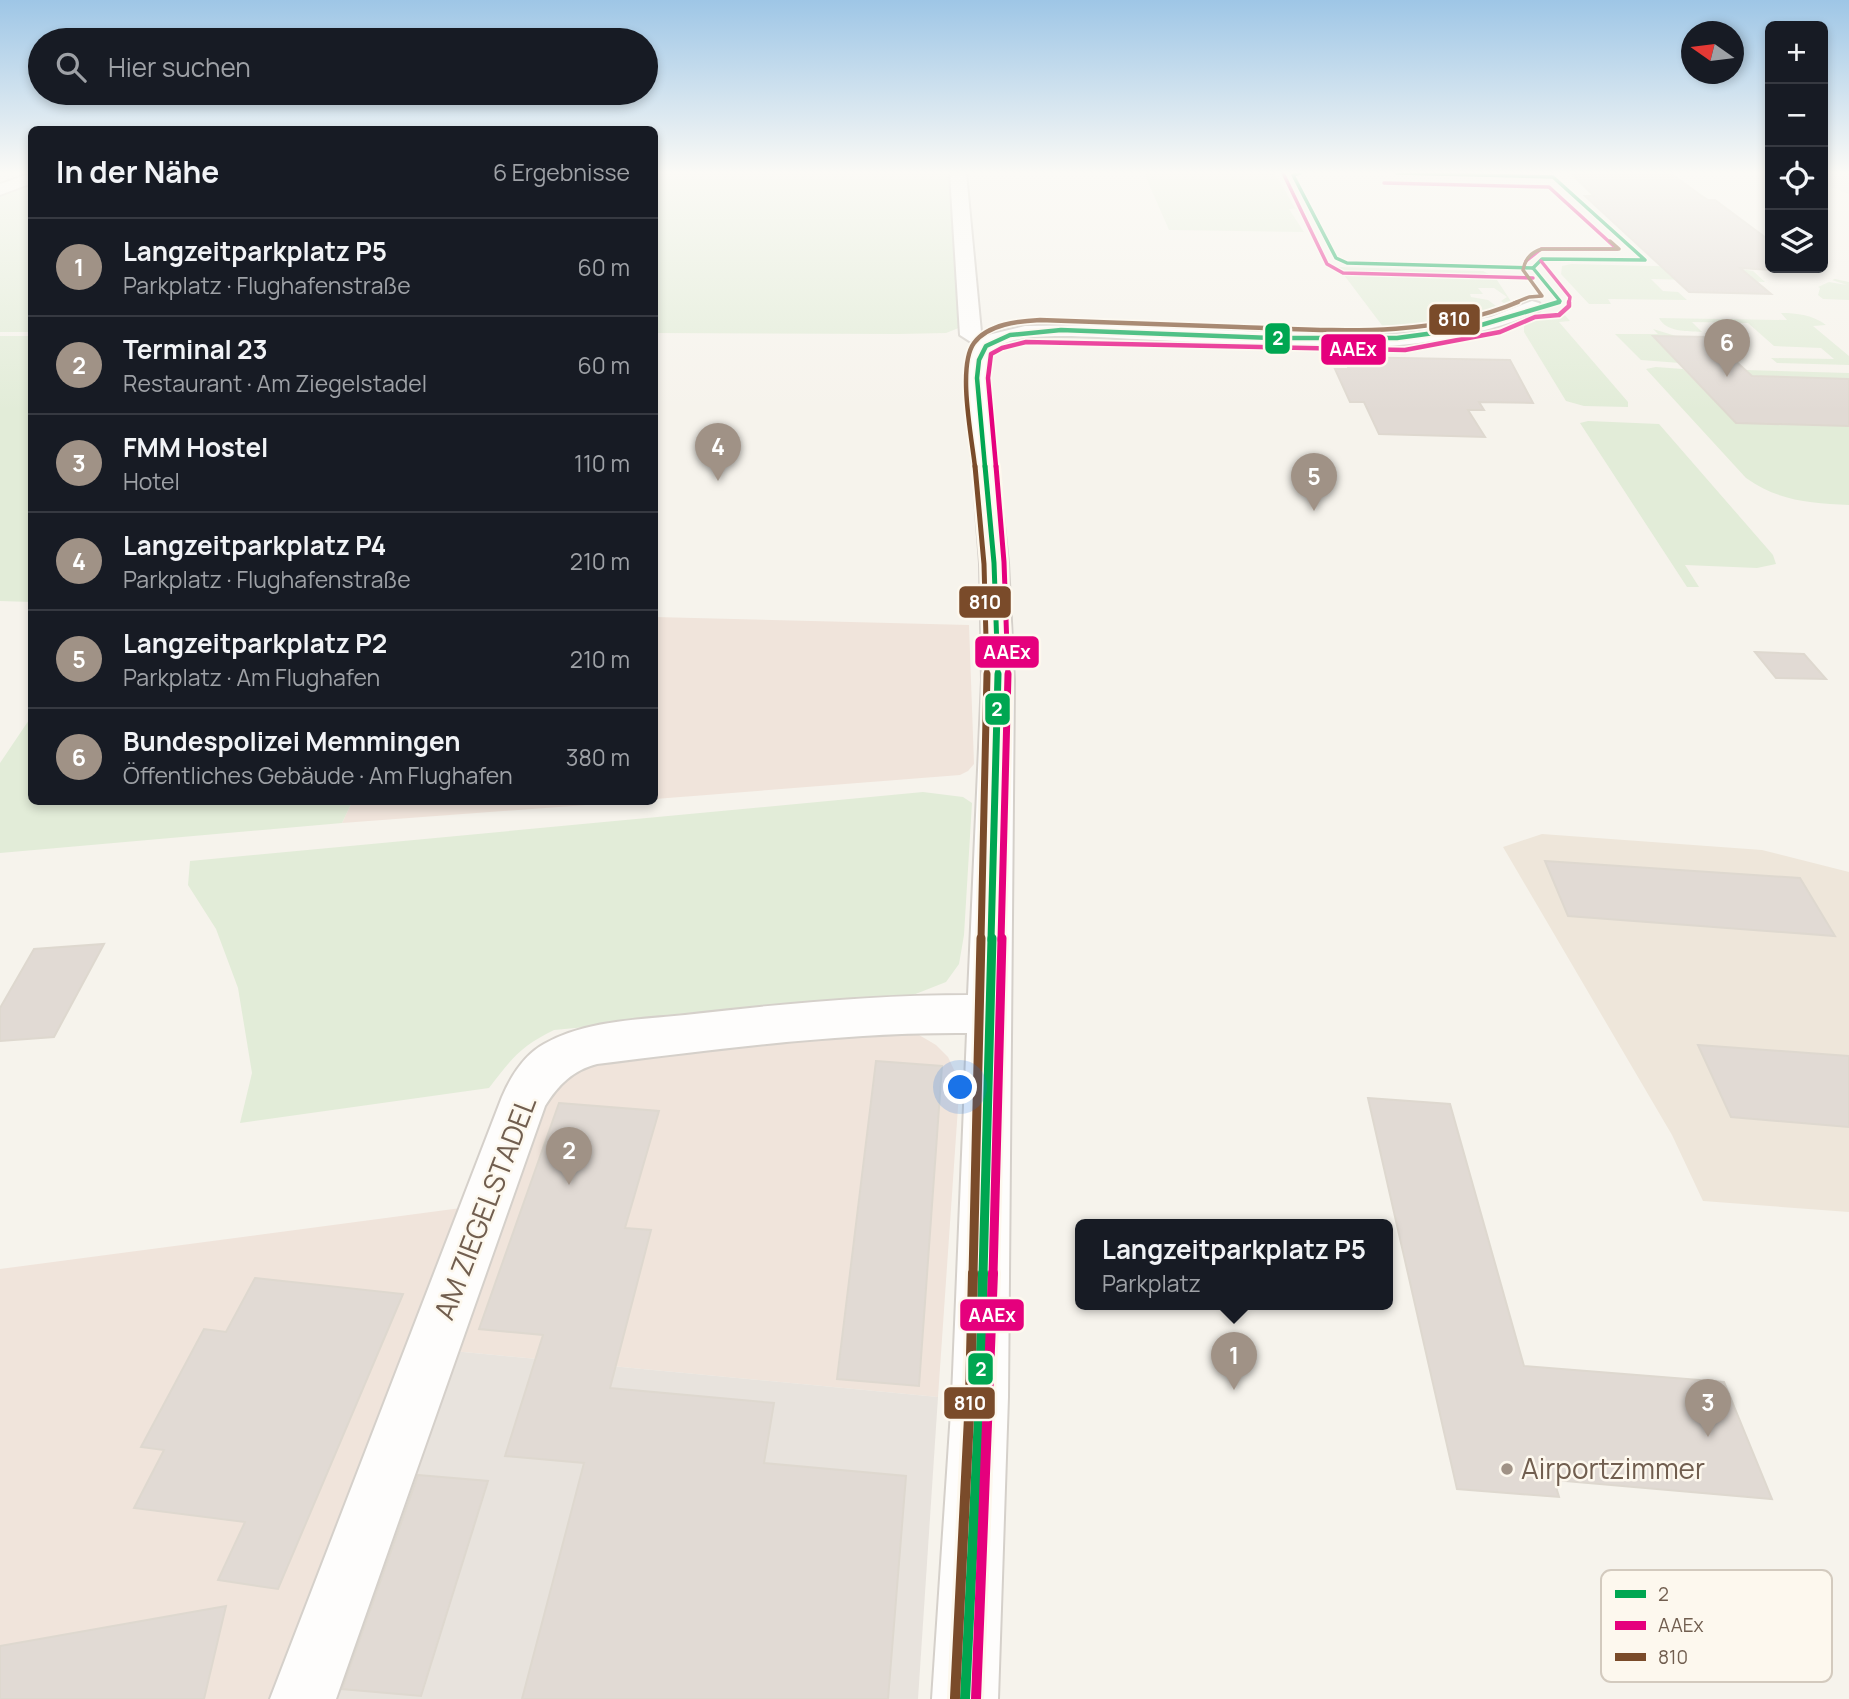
<!DOCTYPE html>
<html lang="de">
<head>
<meta charset="utf-8">
<style>
  body { margin:0; font-family:Manrope,sans-serif; background:#242831; color:#f1f3f6 }
  .controls { position:absolute; right:21px; top:21px; display:grid; overflow:hidden; border-radius:10px; box-shadow:0 4px 10px #0003 }
  .controls button { width:63px; height:63px; display:grid; place-items:center; padding:0; border:0; border-bottom:2px solid #363941; background:#171b24; color:#f1f3f6; font:35px sans-serif }
  .compass { position:absolute; left:1681px; top:21px; width:63px; height:63px; border-radius:50%; background:#171b24; box-shadow:0 4px 10px #0003; rotate:284deg }
  .you { position:absolute; left:961px; top:1088px; width:24px; height:24px; margin:-18px; border:5px solid #fff; border-radius:50%; background:#1a73e8; box-shadow:0 0 0 10px #1a73e833 }
  .badge { display:grid; place-items:center; width:46px; height:46px; border-radius:50%; background:#a09286; color:#fff; font-size:23px; font-weight:700 }
  .pin { position:absolute; translate:-50% -58px; filter:drop-shadow(0 2px 4px #0008) }
  .pin::after { content:''; position:absolute; top:37px; width:24px; height:21px; background:inherit; clip-path:polygon(0 0,100% 0,50% 100%) }
  .popup { position:absolute; left:1075px; top:1219px; width:318px; height:91px; box-sizing:border-box; display:grid; place-content:center; border-radius:10px; background:#171b24; filter:drop-shadow(0 2px 5px #0005); font-size:23px; white-space:nowrap; color:#9ea1a6 }
  .popup b { font-size:26px; color:#f1f3f6 }
  .popup::after { content:''; position:absolute; left:50%; top:100%; margin-left:-14px; border:14px solid transparent; border-top-color:#171b24 }
  .list { margin:0; padding:0; list-style:none }
  h2 { display:flex; justify-content:space-between; align-items:center; height:91px; margin:0; padding:0 28px; font-size:30px }
  h2 small { font-size:23px; font-weight:400; color:#9ea1a6 }
  .list li { display:grid; grid-template-columns:46px 1fr auto; gap:21px; align-items:center; box-sizing:border-box; height:98px; padding:0 28px; border-top:2px solid #363941 }
  .list b { display:block; font-size:26px; white-space:nowrap }
  .list p { margin:0; font-size:23px; white-space:nowrap; color:#9ea1a6 }
  .list em { font-size:23px; font-style:normal; color:#9ea1a6 }
  .icon { flex:none; width:38px; height:38px; fill:none; stroke:currentColor; stroke-width:2; stroke-linecap:round; stroke-linejoin:round }
  .map { position:relative; flex:none; width:1849px; height:1699px; overflow:hidden }
  .search { position:absolute; background:#171b24; box-shadow:0 4px 10px #0003; left:28px; top:28px; width:630px; height:77px; display:flex; align-items:center; gap:18px; box-sizing:border-box; padding:0 24px; border-radius:38px; color:#9ea1a6; font-size:26px }
  .panel { position:absolute; background:#171b24; box-shadow:0 4px 10px #0003; left:28px; top:126px; width:630px; height:679px; border-radius:10px }
  .map>svg:first-child { display:block }
</style>
</head>
<body>
<div class="map">
<svg width="1849" height="1699" viewBox="0 0 1849 1699">
  <rect width="100%" height="100%" fill="#f6f3ec"/>
  <polygon fill="#eee6da" points="1542,834 1762,850 1849,872 1849,1212 1703,1201 1672,1135 1503,847"/>
  <g fill="#f0e4db">
    <polygon points="655,617 969,625 974,764 968,771 960,775 655,799"/>
    <polygon points="352,802 627,802 342,823"/>
    <polygon points="914,1032 936,1045 948,1057 956,1074 959,1093 938,1397 453,1351 539,1106 575,1064 708,1046"/>
    <polygon points="461,1208 275,1699 0,1699 0,1269"/>
  </g>
  <polygon fill="#e8e3dd" points="453,1351 938,1397 918,1699 328,1699"/>
  <g fill="#e2ecd8">
    <polygon points="655,173 955,173 961,327 946,333 898,334 655,333"/>
    <polygon points="1144,173 1275,173 1295,208 1305,208 1289,209 1304,232 1169,230"/>
    <polygon points="31,181 31,332 0,332 0,193"/>
    <polygon points="1571,264 1736,268 1753,271 1765,282 1651,279 1663,291 1678,292 1687,300 1608,299 1611,304 1589,304 1561,274 1562,266"/>
    <path d="M1338,267L1483,271L1495,277L1514,306L1512,309L1501,301L1507,297L1494,288H1478L1483,294H1470L1471,297L1488,300L1504,312C1469,326 1428,334 1390,336Z"/>
    <polygon points="1835,279 1849,282 1849,300 1823,299 1818,295 1820,288 1818,287 1829,282 1847,285 1832,280"/>
    <polygon points="1562,312 1570,321 1559,322 1628,402 1628,407 1584,406 1566,401 1524,332 1524,326 1538,316"/>
    <path d="M1781,313C1797,313 1813,315 1826,325L1813,326L1849,356V365L1777,363L1771,358L1834,359L1821,348L1774,346L1748,323L1692,322L1702,332C1686,331 1666,332 1659,318L1787,320Z"/>
    <polygon points="1653,329 1676,336 1654,336 1680,363 1641,360 1615,334 1658,334"/>
    <polygon points="0,336 31,336 31,602 0,601"/>
    <path d="M1656,367L1683,369L1736,423L1804,424L1745,370L1849,373V505C1810,503 1778,501 1746,478L1646,369Z"/>
    <polygon points="1588,421 1659,424 1773,555 1776,564 1757,568 1685,565 1699,587 1687,587 1580,423"/>
    <polygon points="31,717 32,802 352,802 342,823 0,853 0,763"/>
    <path d="M923,792L963,797L972,803L964,935L959,964L946,982L908,997L554,1030C521,1046 511,1059 489,1088L240,1123L252,1073L238,988L216,929L188,885L190,861Z"/>
  </g>
  <g fill="none" stroke-linecap="round" stroke-linejoin="round">
    <polygon fill="#eeebe8" fill-rule="evenodd" points="1823,173 1849,173 1849,194 1823,184"/>
  </g>
  <g fill="#e1dad4" stroke="#ded8cf" stroke-width="2">
    <polygon points="1571,173 1670,173 1699,194 1708,200 1715,200 1770,241 1770,270 1740,268 1771,294 1689,292 1585,196 1594,196"/>
    <polygon points="1653,336 1709,337 1752,376 1849,379 1849,426 1736,423"/>
    <polygon points="1343,357 1510,360 1533,403 1479,402 1484,410 1468,410 1485,437 1379,434 1364,402 1350,402 1335,369 1349,369"/>
    <polygon points="1755,652 1804,654 1826,679 1776,678"/>
    <polygon points="1545,861 1800,878 1835,936 1568,916"/>
    <polygon points="104,944 54,1037 0,1041 0,1008 34,949"/>
    <polygon points="1698,1045 1849,1056 1849,1127 1731,1117"/>
    <polygon points="876,1061 942,1066 919,1386 837,1379"/>
    <polygon points="1368,1098 1450,1104 1524,1366 1724,1382 1772,1499 1554,1480 1559,1497 1457,1489"/>
    <polygon points="559,1103 659,1111 625,1228 651,1230 610,1388 774,1403 764,1463 906,1476 888,1699 522,1699 584,1463 505,1456 543,1335 479,1329"/>
    <polygon points="255,1278 403,1294 278,1589 218,1580 245,1522 134,1508 164,1450 141,1447 204,1329 226,1332"/>
    <polygon points="418,1475 488,1481 421,1696 342,1689"/>
    <polygon points="226,1606 204,1699 0,1699 0,1646"/>
  </g>
  <g fill="none" stroke-linecap="round" stroke-linejoin="round">
    <g stroke="#d5d0ca" stroke-width="4">
      <g id="minor">
        <polygon points="32,173 32,183 0,195 0,184"/>
        <path d="M950,173H966L981,332L988,335L1025,326L1097,325L1289,333L1404,334L1491,317L1532,301L1539,303L1542,307L1539,311C1414,366 1270,345 1137,339C1104,338 1033,331 1005,343C988,350 989,362 988,378L1008,563L1014,680L1008,1397L998,1699H932L952,1397L967,1033C843,1032 720,1049 597,1064C573,1070 558,1085 545,1106L336,1699H270L502,1097C511,1076 524,1055 544,1044C587,1020 638,1020 685,1015C779,1004 874,995 968,995L982,680L980,563L966,378L967,359L974,344L960,335Z"/>
      </g>
    </g>
    <use href="#minor" fill="#fefdfc" fill-rule="evenodd"/>
    <g stroke="#fdf8ee" stroke-width="6">
      <g id="bus-1-far5">
        <polyline points="1300,173 1293,175 1336,258 1347,263 1533,268"/>
        <polyline points="1397,173 1553,177 1645,260 1542,259 1533,268"/>
        <polyline points="1533,268 1560,301 1556,303"/>
      </g>
    </g>
    <g stroke="#fdf8ee" stroke-width="8">
      <polyline id="bus-1-far4" points="985,467 977,378 979,360 986,346 1010,335 1061,330 1273,338 1397,338 1471,328 1559,302"/>
    </g>
    <g stroke="#fdf8ee" stroke-width="10">
      <polyline id="bus-1-far3" points="985,466 994,563 998,676"/>
    </g>
    <g stroke="#fdf8ee" stroke-width="12">
      <polyline id="bus-1-far2" points="991,940 998,674"/>
    </g>
    <g stroke="#fdf8ee" stroke-width="14">
      <polyline id="bus-1-far1" points="983,1275 992,938"/>
    </g>
    <g stroke="#fdf8ee" stroke-width="16">
      <polyline id="bus-1" points="965,1699 980,1397 983,1273"/>
    </g>
    <g stroke="#fdf8ee" stroke-width="6">
      <g id="bus-2-far5">
        <polyline points="1283,173 1327,264 1343,273 1533,278"/>
        <polyline points="1384,183 1549,187 1617,249 1541,249 1526,261"/>
        <polyline points="1541,261 1570,297 1569,303"/>
      </g>
    </g>
    <g stroke="#fdf8ee" stroke-width="8">
      <polyline id="bus-2-far4" points="996,467 988,378 991,354 1002,348 1026,342 1405,350 1500,332 1535,317 1559,315 1569,306 1569,302"/>
    </g>
    <g stroke="#fdf8ee" stroke-width="10">
      <polyline id="bus-2-far3" points="996,466 1004,562 1008,676"/>
    </g>
    <g stroke="#fdf8ee" stroke-width="12">
      <polyline id="bus-2-far2" points="1001,940 1008,674"/>
    </g>
    <g stroke="#fdf8ee" stroke-width="14">
      <polyline id="bus-2-far1" points="993,1275 1002,938"/>
    </g>
    <g stroke="#fdf8ee" stroke-width="16">
      <polyline id="bus-2" points="976,1699 993,1273"/>
    </g>
    <g stroke="#fdf8ee" stroke-width="6">
      <path id="bus-3-far5" d="M1514,303L1529,297L1542,296L1523,270C1525,259 1531,252 1542,249H1619L1610,241"/>
    </g>
    <g stroke="#fdf8ee" stroke-width="8">
      <path id="bus-3-far4" d="M975,467C972,439 957,366 974,343C988,324 1019,321 1040,320C1106,322 1172,325 1238,327C1330,330 1431,339 1518,302"/>
    </g>
    <g stroke="#fdf8ee" stroke-width="10">
      <polyline id="bus-3-far3" points="975,466 984,564 987,676"/>
    </g>
    <g stroke="#fdf8ee" stroke-width="12">
      <polyline id="bus-3-far2" points="981,940 987,674"/>
    </g>
    <g stroke="#fdf8ee" stroke-width="14">
      <polyline id="bus-3-far1" points="973,1275 981,938"/>
    </g>
    <g stroke="#fdf8ee" stroke-width="16">
      <polyline id="bus-3" points="955,1698 970,1397 973,1273"/>
    </g>
    <use href="#bus-1-far5" stroke="#00a651" stroke-width="3.5"/>
    <use href="#bus-1-far4" stroke="#00a651" stroke-width="4.5"/>
    <use href="#bus-1-far3" stroke="#00a651" stroke-width="5"/>
    <use href="#bus-1-far2" stroke="#00a651" stroke-width="7"/>
    <use href="#bus-1-far1" stroke="#00a651" stroke-width="9"/>
    <use href="#bus-1" stroke="#00a651" stroke-width="10"/>
    <use href="#bus-2-far5" stroke="#e5007d" stroke-width="3.5"/>
    <use href="#bus-2-far4" stroke="#e5007d" stroke-width="4.5"/>
    <use href="#bus-2-far3" stroke="#e5007d" stroke-width="5"/>
    <use href="#bus-2-far2" stroke="#e5007d" stroke-width="7"/>
    <use href="#bus-2-far1" stroke="#e5007d" stroke-width="9"/>
    <use href="#bus-2" stroke="#e5007d" stroke-width="10"/>
    <use href="#bus-3-far5" stroke="#7a4b2a" stroke-width="3.5"/>
    <use href="#bus-3-far4" stroke="#7a4b2a" stroke-width="4.5"/>
    <use href="#bus-3-far3" stroke="#7a4b2a" stroke-width="5"/>
    <use href="#bus-3-far2" stroke="#7a4b2a" stroke-width="7"/>
    <use href="#bus-3-far1" stroke="#7a4b2a" stroke-width="9"/>
    <use href="#bus-3" stroke="#7a4b2a" stroke-width="10"/>
  </g>
  <linearGradient id="sky" x2="0" y2="1"><stop stop-color="#9ec6e6"/><stop offset="0.42" stop-color="#fbfaf6"/><stop offset="1" stop-color="#fbfaf6" stop-opacity="0"/></linearGradient>
  <rect width="1849" height="411" fill="url(#sky)"/>
  <circle fill="#a09286" stroke="#fdf8ee" stroke-width="2.5" cx="1507" cy="1469" r="7"/>
  <g text-anchor="middle" stroke-width="5" stroke-linejoin="round" paint-order="stroke">
    <g font-size="28" fill="#715e4f" stroke="#fdf8ee">
      <text transform="translate(485 1208) rotate(-69)" y="10">AM ZIEGELSTADEL</text>
    </g>
    <g font-size="28" fill="#715e4f" stroke="#fdf8ee" text-anchor="start">
      <text x="1521" y="1479">Airportzimmer</text>
    </g>
  </g>
  <rect x="1601" y="1570" width="231" height="112" rx="10" fill="#fdf8ee" stroke="#d3cabe" stroke-width="2"/>
  <rect x="1615" y="1590" width="31" height="8" fill="#00a651"/>
  <rect x="1615" y="1621" width="31" height="9" fill="#e5007d"/>
  <rect x="1615" y="1653" width="31" height="8" fill="#7a4b2a"/>
  <g font-size="19" fill="#715e4f">
    <text x="1658" y="1601">2</text>
    <text x="1658" y="1632">AAEx</text>
    <text x="1658" y="1664">810</text>
  </g>
  <g stroke="#fdf8ee" stroke-width="2.5">
    <rect x="1428" y="303" width="53" height="33" rx="7" fill="#7a4b2a"/>
    <rect x="1264" y="322" width="27" height="33" rx="7" fill="#00a651"/>
    <rect x="1320" y="333" width="67" height="33" rx="7" fill="#e5007d"/>
    <rect x="958" y="585" width="54" height="34" rx="7" fill="#7a4b2a"/>
    <rect x="974" y="635" width="66" height="34" rx="7" fill="#e5007d"/>
    <rect x="984" y="692" width="27" height="34" rx="7" fill="#00a651"/>
    <rect x="959" y="1298" width="66" height="34" rx="7" fill="#e5007d"/>
    <rect x="967" y="1352" width="27" height="34" rx="7" fill="#00a651"/>
    <rect x="943" y="1386" width="53" height="34" rx="7" fill="#7a4b2a"/>
  </g>
  <g font-size="19" text-anchor="middle" font-weight="bold" fill="#fff">
    <text x="1454" y="326">810</text>
    <text x="1278" y="345">2</text>
    <text x="1353" y="356">AAEx</text>
    <text x="985" y="609">810</text>
    <text x="1007" y="659">AAEx</text>
    <text x="997" y="716">2</text>
    <text x="992" y="1322">AAEx</text>
    <text x="981" y="1376">2</text>
    <text x="970" y="1410">810</text>
  </g>
</svg>
<div class="controls">
<button>+</button>
<button>−</button>
<button><svg class="icon" aria-label="locate" viewBox="0 0 24 24"><circle cx="12" cy="12" r="6"/><path d="M12 2v4M12 18v4M2 12h4M18 12h4"/></svg></button>
<button><svg class="icon" aria-label="layers" viewBox="0 0 24 24"><path d="M12 4l9 5-9 5-9-5zM3 14l9 5 9-5"/></svg></button>
</div>
<svg class="compass" viewBox="-18 -18 36 36"><path d="M0-13l5 13h-10z" fill="#e53935"/><path d="M0 13l5-13h-10z" fill="#9ea1a6"/></svg>
<div class="you"></div>
<div class="pin badge" style="left:1234px;top:1390px">1</div>
<div class="popup"><b>Langzeitparkplatz P5</b>Parkplatz</div>
<div class="pin badge" style="left:569px;top:1185px">2</div>
<div class="pin badge" style="left:1708px;top:1437px">3</div>
<div class="pin badge" style="left:718px;top:481px">4</div>
<div class="pin badge" style="left:1314px;top:511px">5</div>
<div class="pin badge" style="left:1727px;top:377px">6</div>
<div class="search"><svg class="icon" aria-label="search" viewBox="0 0 24 24"><circle cx="10" cy="10" r="6"/><path d="M15 15l6 6"/></svg>Hier suchen</div>
<section class="panel">
<h2>In der Nähe<small>6 Ergebnisse</small></h2>
<ul class="list">
<li><span class="badge">1</span><div><b>Langzeitparkplatz P5</b><p>Parkplatz · Flughafenstraße</p></div><em>60 m</em></li>
<li><span class="badge">2</span><div><b>Terminal 23</b><p>Restaurant · Am Ziegelstadel</p></div><em>60 m</em></li>
<li><span class="badge">3</span><div><b>FMM Hostel</b><p>Hotel</p></div><em>110 m</em></li>
<li><span class="badge">4</span><div><b>Langzeitparkplatz P4</b><p>Parkplatz · Flughafenstraße</p></div><em>210 m</em></li>
<li><span class="badge">5</span><div><b>Langzeitparkplatz P2</b><p>Parkplatz · Am Flughafen</p></div><em>210 m</em></li>
<li><span class="badge">6</span><div><b>Bundespolizei Memmingen</b><p>Öffentliches Gebäude · Am Flughafen</p></div><em>380 m</em></li>
</ul>
</section>
</div>
</body>
</html>
